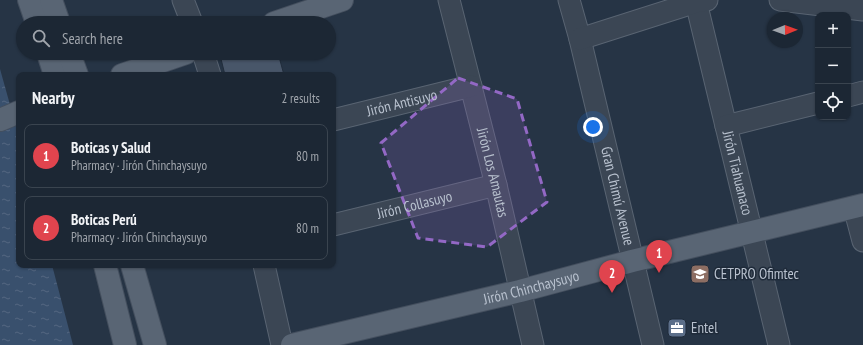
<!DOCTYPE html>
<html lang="en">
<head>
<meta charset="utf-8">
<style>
  body { margin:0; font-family:"PT Sans Narrow",sans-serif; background:#293340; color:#f1f3f6 }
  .controls { position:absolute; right:12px; top:12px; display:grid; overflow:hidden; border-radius:8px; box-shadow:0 1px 3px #0004 }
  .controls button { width:36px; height:36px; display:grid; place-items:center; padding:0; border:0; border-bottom:1px solid #3a444f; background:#1c2734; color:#f1f3f6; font:20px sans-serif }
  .compass { position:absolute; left:767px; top:12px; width:36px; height:36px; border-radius:50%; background:#1c2734; box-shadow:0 1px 3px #0004; rotate:89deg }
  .you { position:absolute; left:593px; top:127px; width:14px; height:14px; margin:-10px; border:3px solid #fff; border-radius:50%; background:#1a73e8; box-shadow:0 0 0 6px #1a73e833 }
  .badge { display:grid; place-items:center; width:26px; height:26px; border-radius:50%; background:#8dbcfe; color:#fff; font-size:13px; font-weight:700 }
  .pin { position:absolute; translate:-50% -33px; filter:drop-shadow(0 1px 2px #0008) }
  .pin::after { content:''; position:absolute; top:21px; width:14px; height:12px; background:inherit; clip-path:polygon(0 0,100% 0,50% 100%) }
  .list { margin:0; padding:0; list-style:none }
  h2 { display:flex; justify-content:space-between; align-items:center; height:52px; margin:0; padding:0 16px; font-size:17px }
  h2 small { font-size:13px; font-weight:400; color:#a0a5ac }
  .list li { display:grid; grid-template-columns:26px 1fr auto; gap:12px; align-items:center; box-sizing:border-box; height:64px; margin:0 8px 8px; padding:0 8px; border:1px solid #3a444f; border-radius:8px }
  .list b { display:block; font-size:15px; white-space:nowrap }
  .list p { margin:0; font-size:13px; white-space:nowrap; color:#a0a5ac }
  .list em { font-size:13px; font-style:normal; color:#a0a5ac }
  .icon { flex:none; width:22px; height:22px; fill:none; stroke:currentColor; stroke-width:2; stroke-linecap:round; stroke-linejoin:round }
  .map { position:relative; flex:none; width:863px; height:345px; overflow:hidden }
  .search { position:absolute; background:#1c2734; box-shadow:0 1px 3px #0004; left:16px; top:16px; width:320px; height:44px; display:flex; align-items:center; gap:10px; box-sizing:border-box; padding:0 14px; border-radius:22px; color:#a0a5ac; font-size:15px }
  .panel { position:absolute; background:#1c2734; box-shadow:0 1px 3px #0004; left:16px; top:72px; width:320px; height:196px; border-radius:8px }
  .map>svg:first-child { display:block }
</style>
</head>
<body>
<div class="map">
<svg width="863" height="345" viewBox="0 0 863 345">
  <defs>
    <pattern id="water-ripples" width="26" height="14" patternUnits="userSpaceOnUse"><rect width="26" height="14" fill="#39506d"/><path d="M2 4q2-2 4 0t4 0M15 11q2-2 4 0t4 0" fill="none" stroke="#546781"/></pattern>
  </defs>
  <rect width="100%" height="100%" fill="#263445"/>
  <polygon fill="url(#water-ripples)" points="0,69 19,137 19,265 52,265 73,345 0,345"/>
  <polygon fill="#485669" stroke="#212d3c" points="228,53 278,53 284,75 225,75 220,55"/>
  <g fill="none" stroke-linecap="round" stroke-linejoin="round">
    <g stroke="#596472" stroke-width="23">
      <g id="minor">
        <polyline points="183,0 192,23"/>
        <path id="s1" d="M449,0L496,185L533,345"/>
        <path id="s2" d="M569,0L580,39L653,345"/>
        <polyline points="780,0 863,10"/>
        <path id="s3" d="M696,2L779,345"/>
        <polyline points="580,39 696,2 707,0"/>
        <polyline points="203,53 210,75"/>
        <polyline points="848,96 863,92"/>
        <path id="s4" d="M333,120L471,86"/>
        <polyline points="726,126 818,103"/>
        <polyline points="854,207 863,241"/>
        <path id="s5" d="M333,225L496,185"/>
        <polyline points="264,265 282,345"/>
      </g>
    </g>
    <g stroke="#444f5e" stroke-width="24">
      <g id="major">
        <polyline points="29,0 37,23"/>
        <polyline points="51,0 59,23"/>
        <polyline points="274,23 342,0"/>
        <polyline points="48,53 55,75"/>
        <polyline points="69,53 77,75"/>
        <polyline points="122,75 186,53"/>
        <polyline points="0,120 19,112"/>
        <polyline points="105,265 125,345"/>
        <polyline points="132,265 155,345"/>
        <path id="s6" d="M292,345L520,291L632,261L863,205"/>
      </g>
    </g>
    <use href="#minor" stroke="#3b4654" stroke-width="21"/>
    <use href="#major" stroke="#596574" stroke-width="22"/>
  </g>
  <path fill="#9368c5" fill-opacity="0.2" stroke="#9368c5" stroke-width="3" stroke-dasharray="8 5" stroke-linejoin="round" d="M458,78L517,99L547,202L487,247L418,238L381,143Z"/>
  <defs>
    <g id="university-square" transform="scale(1)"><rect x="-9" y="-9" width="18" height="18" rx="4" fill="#8d6e63" stroke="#1f2b3a"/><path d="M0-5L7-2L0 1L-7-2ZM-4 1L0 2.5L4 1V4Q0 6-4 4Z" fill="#fff"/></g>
    <g id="office-square" transform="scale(1)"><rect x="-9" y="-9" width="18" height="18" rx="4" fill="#5c6f8a" stroke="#1f2b3a"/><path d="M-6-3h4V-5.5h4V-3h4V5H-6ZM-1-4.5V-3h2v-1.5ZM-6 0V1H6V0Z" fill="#fff"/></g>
  </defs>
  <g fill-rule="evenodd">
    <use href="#university-square" x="700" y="274"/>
    <use href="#office-square" x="677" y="328"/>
  </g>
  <g text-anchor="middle" stroke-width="3" stroke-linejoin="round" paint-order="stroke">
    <g font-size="15" fill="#b8c1ce" stroke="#1f2b3a">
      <text dy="5" stroke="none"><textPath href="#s4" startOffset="71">Jirón Antisuyo</textPath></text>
      <text dy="5" stroke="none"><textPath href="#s1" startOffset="178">Jirón Los Amautas</textPath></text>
      <text dy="5" stroke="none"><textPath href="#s3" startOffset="176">Jirón Tiahuanaco</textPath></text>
      <text dy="5" stroke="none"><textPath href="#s2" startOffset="202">Gran Chimú Avenue</textPath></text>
      <text dy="5" stroke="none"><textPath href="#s5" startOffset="84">Jirón Collasuyo</textPath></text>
      <text dy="5" stroke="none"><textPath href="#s6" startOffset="246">Jirón Chinchaysuyo</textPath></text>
    </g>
    <g font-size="15" fill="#b8c1ce" stroke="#1f2b3a" text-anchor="start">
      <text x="714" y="279">CETPRO Ofimtec</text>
      <text x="691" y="333">Entel</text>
    </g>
  </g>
</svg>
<div class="controls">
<button>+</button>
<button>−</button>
<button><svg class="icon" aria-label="locate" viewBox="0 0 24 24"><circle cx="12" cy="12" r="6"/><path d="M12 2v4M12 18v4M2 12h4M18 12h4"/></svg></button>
</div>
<svg class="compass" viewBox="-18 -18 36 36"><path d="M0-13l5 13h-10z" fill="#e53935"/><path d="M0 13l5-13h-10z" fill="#a0a5ac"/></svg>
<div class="you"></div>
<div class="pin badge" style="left:659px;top:273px;background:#e0444e">1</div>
<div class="pin badge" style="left:612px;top:293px;background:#e0444e">2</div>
<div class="search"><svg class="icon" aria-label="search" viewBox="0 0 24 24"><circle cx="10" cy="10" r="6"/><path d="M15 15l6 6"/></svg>Search here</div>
<section class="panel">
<h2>Nearby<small>2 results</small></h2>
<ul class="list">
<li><span class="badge" style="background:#e0444e">1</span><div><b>Boticas y Salud</b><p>Pharmacy · Jirón Chinchaysuyo</p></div><em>80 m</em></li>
<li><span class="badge" style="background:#e0444e">2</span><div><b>Boticas Perú</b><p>Pharmacy · Jirón Chinchaysuyo</p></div><em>80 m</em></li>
</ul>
</section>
</div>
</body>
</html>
